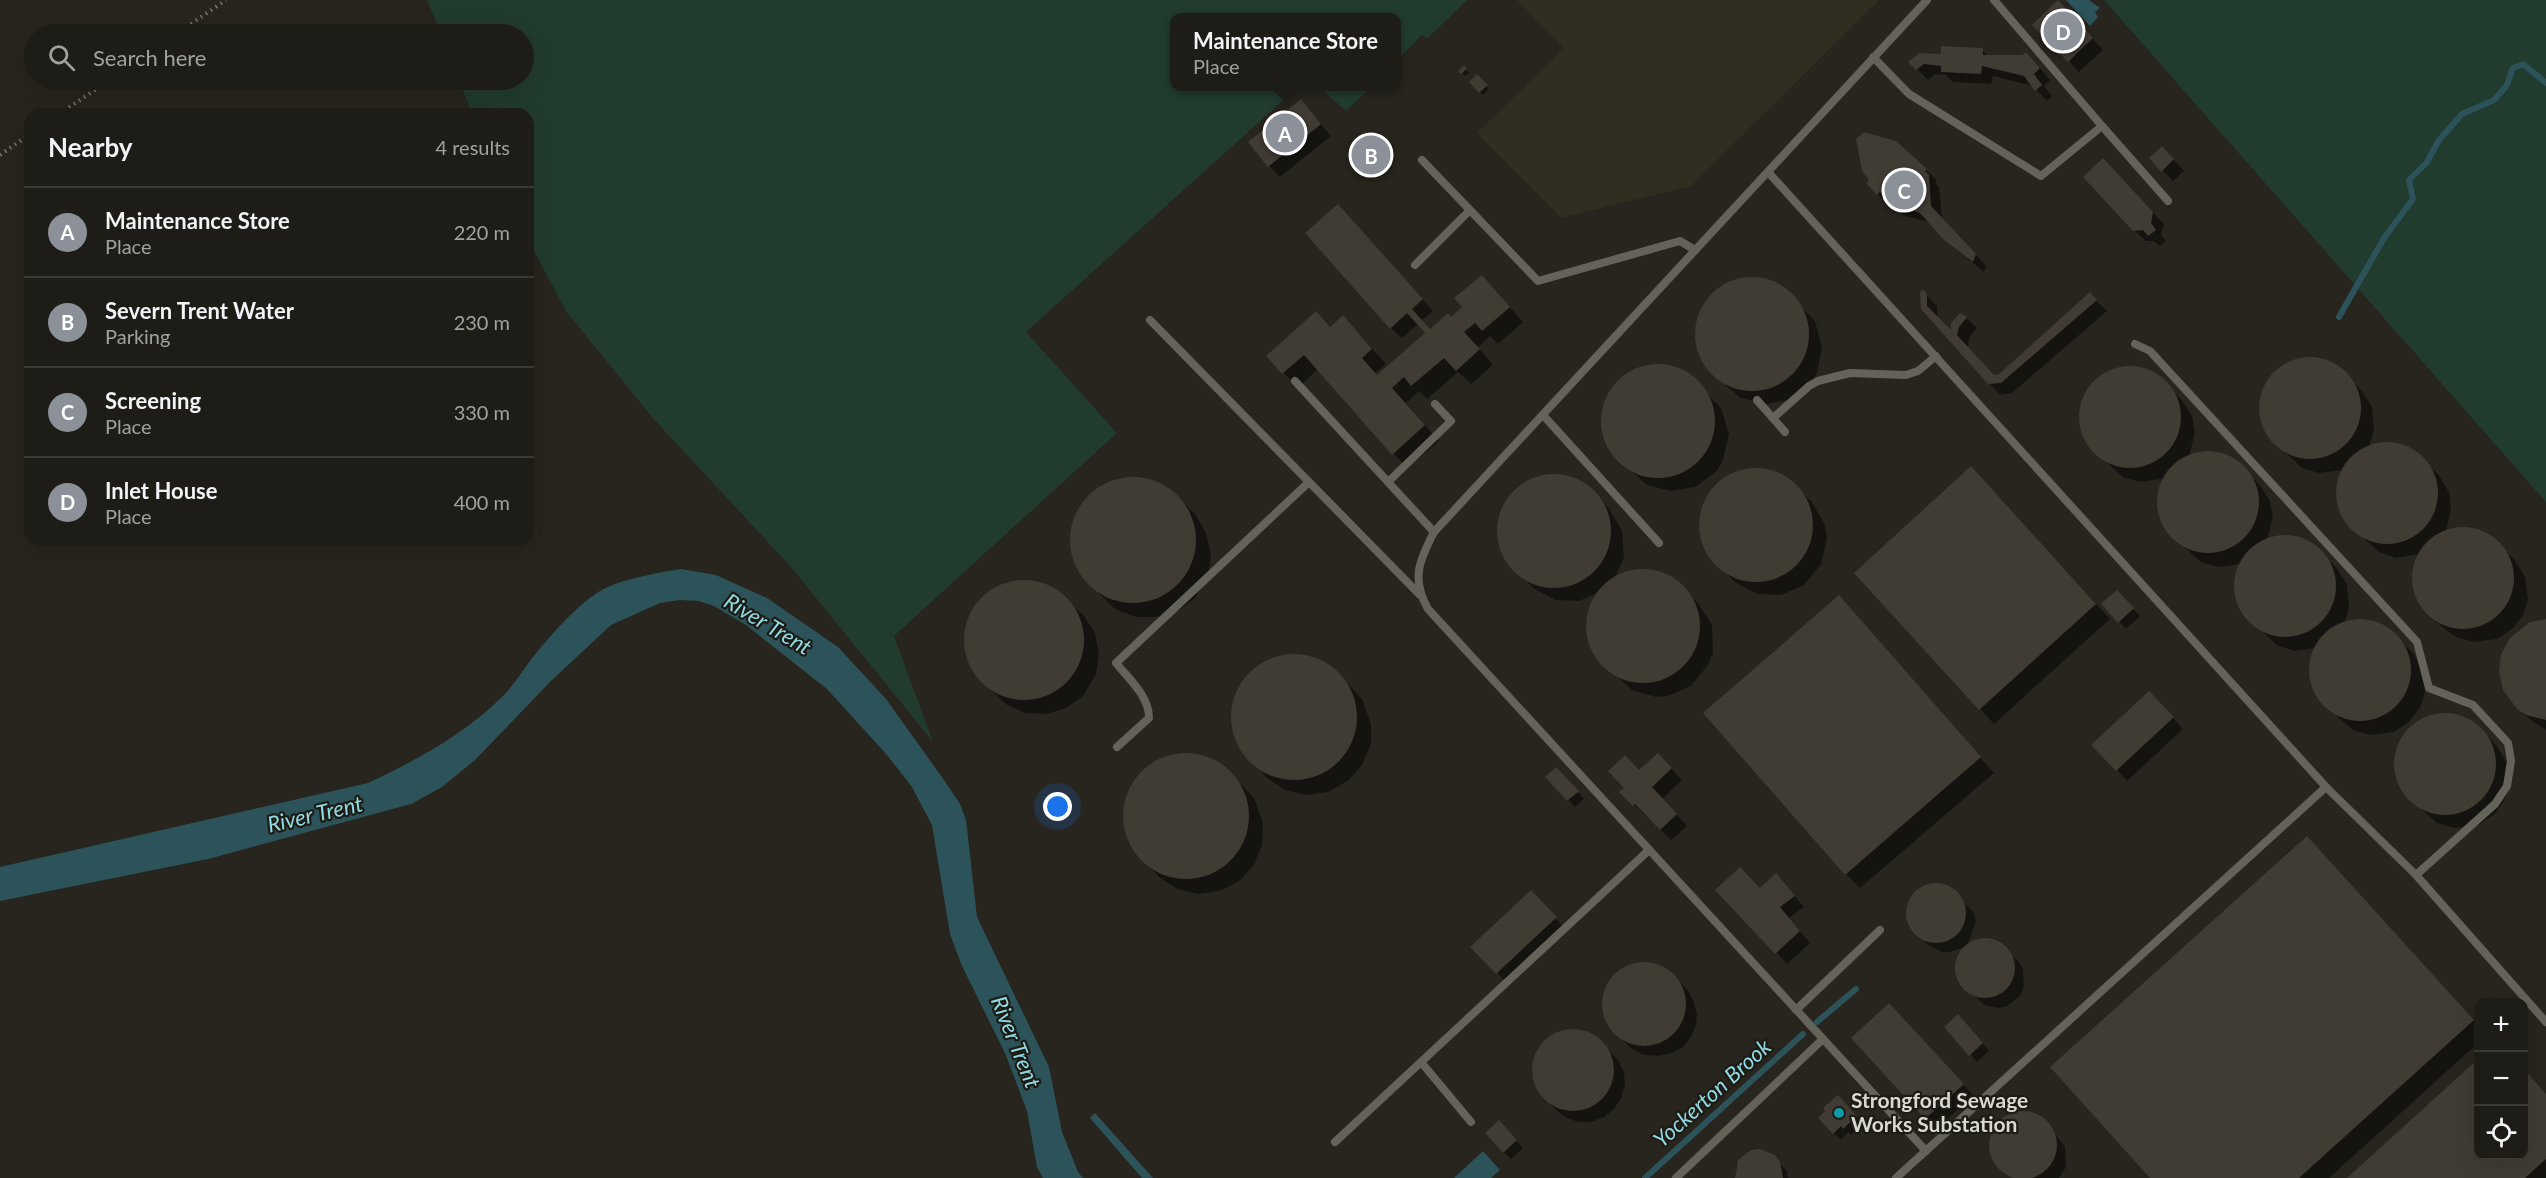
<!DOCTYPE html>
<html lang="en">
<head>
<meta charset="utf-8">
<style>
  body { margin:0; font-family:Lato,sans-serif; background:#25251f; color:#f1f3f6 }
  .controls { position:absolute; right:18px; bottom:18px; display:grid; overflow:hidden; border-radius:12px; box-shadow:0 6px 24px #0002 }
  .controls button { width:54px; height:54px; display:grid; place-items:center; padding:0; border:0; border-bottom:2px solid #3b3a35; background:#1d1c16; color:#f1f3f6; font:30px sans-serif }
  .you { position:absolute; left:1058px; top:807px; width:21px; height:21px; margin:-15px; border:4px solid #fff; border-radius:50%; background:#1a73e8; box-shadow:0 0 0 9px #1a73e833 }
  .badge { display:grid; place-items:center; width:39px; height:39px; border-radius:50%; background:#8c9099; color:#fff; font-size:20px; font-weight:700 }
  .pin { position:absolute; translate:-50% -50%; border:3px solid #fff; box-shadow:0 2px 6px #0006 }
  .popup { position:absolute; left:1170px; top:13px; width:231px; height:78px; box-sizing:border-box; display:grid; place-content:center; border-radius:12px; background:#1d1c16; filter:drop-shadow(0 2px 4px #0005); font-size:20px; white-space:nowrap; color:#a0a1a1 }
  .popup b { font-size:22px; color:#f1f3f6 }
  .popup::after { content:''; position:absolute; left:50%; top:100%; margin-left:-12px; border:12px solid transparent; border-top-color:#1d1c16 }
  .list { margin:0; padding:0; list-style:none }
  h2 { display:flex; justify-content:space-between; align-items:center; height:78px; margin:0; padding:0 24px; font-size:26px }
  h2 small { font-size:20px; font-weight:400; color:#a0a1a1 }
  .list li { display:grid; grid-template-columns:39px 1fr auto; gap:18px; align-items:center; box-sizing:border-box; height:90px; padding:0 24px; border-top:2px solid #3b3a35 }
  .list b { display:block; font-size:22px; white-space:nowrap }
  .list p { margin:0; font-size:20px; white-space:nowrap; color:#a0a1a1 }
  .list em { font-size:20px; font-style:normal; color:#a0a1a1 }
  .icon { flex:none; width:33px; height:33px; fill:none; stroke:currentColor; stroke-width:2; stroke-linecap:round; stroke-linejoin:round }
  .map { position:relative; flex:none; width:2546px; height:1178px; overflow:hidden }
  .search { position:absolute; background:#1d1c16; box-shadow:0 6px 24px #0002; left:24px; top:24px; width:510px; height:66px; display:flex; align-items:center; gap:15px; box-sizing:border-box; padding:0 21px; border-radius:33px; color:#a0a1a1; font-size:22px }
  .panel { position:absolute; background:#1d1c16; box-shadow:0 6px 24px #0002; left:24px; top:108px; width:510px; height:438px; border-radius:18px }
  .map>svg:first-child { display:block }
</style>
</head>
<body>
<div class="map">
<svg width="2546" height="1178" viewBox="0 0 2546 1178">
  <rect width="100%" height="100%" fill="#27251d"/>
  <polygon fill="#312d20" points="1517,0 1879,0 1691,186 1561,218 1477,133 1564,48"/>
  <g fill="#223b2f">
    <polygon points="427,0 1467,0 1427,39 1422,35 1396,61 1396,18 1174,18 1174,86 1298,87 1026,332 1117,433 894,636 933,742 791,567 651,416 566,311 528,240 528,114 472,114 459,80 524,80 524,34 441,34"/>
    <polygon points="2104,0 2546,0 2546,502"/>
    <polygon points="1319,87 1371,87 1346,111"/>
  </g>
  <g fill="#2c5359">
    <polygon points="2066,0 2089,0 2100,8 2095,12 2098,17 2090,26"/>
    <path d="M681,569L716,575L767,598L838,647L886,699L944,780L960,804L966,820L977,917L1049,1067L1062,1132L1078,1172L1083,1178H1043L1037,1167L1027,1111L1005,1053L962,966L950,934L932,825L912,787L887,755L827,689L746,625L714,606L699,601L680,600L660,603L611,625L552,680L475,760L442,787L411,804L208,859L0,901V867L368,783C417,760 463,735 502,697C514,685 523,670 533,657C551,635 584,596 610,586C633,577 657,573 681,569Z"/>
    <polygon points="1095,1113 1153,1178 1142,1178 1090,1118"/>
    <polygon points="1483,1151 1500,1170 1491,1178 1454,1178"/>
  </g>
  <g fill="#0007">
    <polygon points="2069,13 2103,50 2079,72 2069,61"/>
    <polygon points="1982,50 1989,57 2037,64 2050,80 2044,86 2052,96 2047,101 2033,86 1993,76 1991,84 1953,82 1946,75 1935,74 1928,80 1910,62"/>
    <polygon points="1464,67 1469,73 1465,76 1460,71"/>
    <polygon points="1477,76 1489,89 1483,95 1471,82"/>
    <polygon points="1301,101 1331,136 1280,177 1269,166"/>
    <polygon points="2173,159 2184,171 2173,181 2162,170"/>
    <polygon points="1926,170 1937,180 1935,182 1939,187 1942,218 1986,266 1984,272 1957,250 1931,223 1903,215 1891,203 1888,205 1868,183"/>
    <polygon points="2114,171 2164,224 2161,235 2166,241 2160,246 2154,241 2146,241 2134,230"/>
    <polygon points="1349,217 1433,311 1421,321 1430,331 1496,291 1523,322 1498,344 1490,336 1478,347 1493,365 1471,384 1458,372 1427,399 1419,391 1406,403 1439,441 1407,468 1318,369 1298,388 1268,356 1331,328 1357,332 1386,364 1375,373 1378,376 1427,333 1419,323 1402,338 1391,328"/>
    <polygon points="1740,279 1767,281 1780,286 1815,321 1822,347 1817,373 1810,385 1789,400 1765,404 1741,398 1715,376 1701,356 1697,343 1699,315 1715,292"/>
    <polygon points="1923,291 1937,306 1937,319 1952,333 1966,318 1977,328 1969,338 1968,347 1993,376 1999,377 2090,295 2107,311 2012,393 2000,395 1922,308"/>
    <polygon points="2317,359 2332,365 2346,375 2361,390 2372,407 2374,430 2369,447 2385,444 2409,449 2438,474 2449,492 2451,508 2446,532 2470,529 2486,534 2514,559 2525,577 2528,600 2523,615 2512,629 2497,639 2473,642 2456,637 2441,626 2426,611 2418,597 2413,580 2416,562 2420,554 2396,558 2379,552 2350,526 2341,513 2337,495 2339,478 2344,470 2319,473 2302,468 2273,441 2264,428 2260,411 2263,393 2271,378 2291,363"/>
    <polygon points="1646,366 1674,368 1686,373 1721,408 1729,434 1723,460 1716,472 1695,487 1671,491 1647,485 1622,463 1607,443 1603,430 1606,402 1622,379"/>
    <polygon points="2128,368 2153,373 2181,399 2192,416 2195,432 2189,457 2206,453 2231,458 2259,484 2270,501 2273,517 2267,540 2292,537 2307,542 2336,567 2347,585 2349,608 2344,624 2359,621 2383,626 2412,652 2422,669 2425,692 2420,708 2409,722 2394,732 2370,735 2353,730 2339,718 2324,703 2315,690 2311,673 2313,655 2317,648 2294,651 2277,645 2248,619 2239,606 2235,589 2241,564 2218,567 2201,562 2171,535 2163,522 2159,505 2161,487 2167,478 2140,482 2123,477 2093,450 2085,437 2080,420 2083,402 2091,387 2111,372"/>
    <polygon points="1744,471 1772,472 1784,477 1811,501 1825,525 1827,538 1821,564 1804,585 1781,595 1757,594 1735,582 1720,567 1705,547 1701,534 1701,520 1710,494 1720,483"/>
    <polygon points="1542,477 1570,478 1582,484 1608,507 1622,531 1624,558 1613,581 1631,572 1659,573 1671,578 1697,602 1712,625 1713,653 1708,665 1691,686 1668,696 1656,697 1632,690 1598,658 1588,634 1588,621 1598,593 1579,601 1555,600 1533,588 1503,553 1499,540 1502,512 1508,500 1529,482"/>
    <polygon points="1128,479 1149,480 1169,489 1195,514 1206,533 1211,554 1208,575 1195,598 1178,611 1157,617 1136,617 1115,609 1084,579 1074,560 1071,539 1075,518 1086,499 1106,484"/>
    <polygon points="1986,483 2110,619 1994,724 1856,573"/>
    <polygon points="1013,582 1034,582 1053,588 1084,616 1095,633 1099,654 1096,674 1083,696 1066,708 1047,714 1026,713 1007,705 978,678 968,660 965,639 969,619 979,602 994,589"/>
    <polygon points="1839,597 1994,773 1860,888 1846,874"/>
    <polygon points="2124,599 2140,616 2126,629 2103,604"/>
    <polygon points="2546,622 2546,730 2528,718 2513,703"/>
    <polygon points="1291,654 1313,657 1332,667 1362,699 1371,724 1371,745 1362,765 1348,781 1328,792 1306,795 1285,790 1267,778 1238,745 1233,729 1232,708 1239,687 1252,670 1271,659"/>
    <polygon points="2160,704 2183,729 2127,781 2117,770"/>
    <polygon points="2452,715 2467,720 2481,730 2496,745 2507,763 2510,779 2504,801 2494,815 2478,825 2454,828 2437,823 2408,797 2399,784 2395,766 2398,748 2406,733 2426,718"/>
    <polygon points="1183,754 1204,757 1224,767 1254,798 1263,823 1262,845 1254,865 1239,881 1220,891 1198,894 1177,889 1159,877 1130,845 1124,829 1124,807 1131,787 1144,770 1163,758"/>
    <polygon points="1658,755 1682,780 1662,799 1687,826 1671,840 1621,792"/>
    <polygon points="1563,776 1584,799 1575,807 1547,777"/>
    <polygon points="2321,852 2478,1026 2478,1043 2329,1178 2152,1178"/>
    <polygon points="1776,875 1804,907 1789,918 1810,943 1787,964 1717,890 1761,890"/>
    <polygon points="1931,885 1950,888 1974,913 1976,922 1968,943 1990,940 1999,943 2018,961 2023,969 2024,987 2020,996 2007,1006 1999,1008 1984,1005 1961,982 1957,965 1959,956 1970,945 1950,952 1942,952 1928,945 1917,934 1908,919 1908,910 1915,893"/>
    <polygon points="1530,892 1566,929 1508,984 1472,947"/>
    <polygon points="1640,964 1653,965 1665,969 1687,989 1693,1000 1697,1013 1696,1025 1691,1037 1683,1047 1672,1053 1658,1056 1644,1055 1632,1049 1610,1027 1605,1014 1604,1000 1608,986 1616,975 1628,967"/>
    <polygon points="1900,1016 1973,1095 1937,1129 1853,1038"/>
    <polygon points="1965,1023 1989,1051 1977,1062 1946,1027"/>
    <polygon points="1573,1030 1586,1032 1598,1039 1618,1060 1624,1072 1625,1085 1621,1098 1614,1109 1604,1117 1591,1122 1578,1122 1565,1117 1555,1109 1536,1086 1532,1073 1534,1060 1539,1048 1548,1038 1560,1032"/>
    <polygon points="2478,1061 2478,1156 2524,1156 2524,1070 2546,1095 2546,1178 2349,1178"/>
    <polygon points="1838,1097 1863,1124 1851,1135 1849,1132 1841,1140 1820,1118"/>
    <polygon points="2028,1114 2045,1122 2065,1147 2066,1167 2059,1178 2016,1178 2005,1173 1994,1159 1991,1144 1995,1130 2004,1119 2013,1115"/>
    <polygon points="1506,1129 1523,1148 1511,1159 1504,1152"/>
    <polygon points="1739,1161 1779,1163 1787,1171 1788,1178 1738,1178 1736,1168"/>
  </g>
  <g fill="none" stroke-linecap="round" stroke-linejoin="round">
    <g stroke="#2c5359" stroke-width="6">
      <polyline points="2339,317 2384,238 2413,199 2409,180 2427,162 2439,140 2462,114 2494,100 2507,85 2513,68 2523,64 2546,83"/>
      <polyline points="1817,1022 1856,989"/>
      <polyline points="1645,1178 1803,1034"/>
    </g>
  </g>
  <g fill="#403b33">
    <polygon points="2058,0 2093,38 2068,62 2032,25"/>
    <polygon points="1941,46 1983,48 1983,55 2022,55 2026,52 2040,68 2034,74 2042,85 2035,91 2024,76 1982,66 1981,74 1941,72 1941,66 1924,64 1916,70 1908,62 1919,53 1941,54"/>
    <polygon points="1464,65 1467,69 1461,74 1458,71"/>
    <polygon points="1477,74 1488,85 1479,93 1469,82"/>
    <polygon points="1301,99 1321,124 1268,167 1248,142"/>
    <polygon points="1864,132 1896,141 1927,169 1925,171 1929,175 1931,206 1976,254 1973,262 1944,240 1920,213 1890,204 1880,192 1877,195 1866,183 1869,180 1862,171 1856,139"/>
    <polygon points="2162,146 2174,159 2161,172 2149,158"/>
    <polygon points="2103,158 2153,212 2151,223 2156,230 2148,236 2143,230 2133,231 2083,177"/>
    <polygon points="1338,204 1423,299 1412,309 1430,329 1448,313 1451,317 1462,307 1454,298 1482,275 1510,307 1482,331 1475,323 1464,332 1480,349 1456,371 1444,358 1411,386 1404,377 1392,388 1425,425 1392,455 1304,355 1282,374 1266,356 1316,311 1330,327 1343,315 1372,349 1362,358 1377,375 1425,333 1407,313 1390,329 1305,233"/>
    <circle cx="1752" cy="334" r="57"/>
    <polygon points="1923,289 1927,294 1927,306 1951,330 1951,323 1960,313 1967,317 1959,327 1957,335 1993,374 1998,375 2090,292 2097,300 2001,383 1988,384 1921,309 1920,292"/>
    <circle cx="2310" cy="408" r="51"/>
    <circle cx="1658" cy="421" r="57"/>
    <circle cx="2130" cy="417" r="51"/>
    <circle cx="2387" cy="493" r="51"/>
    <circle cx="2208" cy="502" r="51"/>
    <polygon points="1971,466 2096,604 1979,710 1854,573"/>
    <circle cx="1756" cy="525" r="57"/>
    <circle cx="1554" cy="531" r="57"/>
    <circle cx="1133" cy="540" r="63"/>
    <circle cx="2463" cy="578" r="51"/>
    <circle cx="2285" cy="586" r="51"/>
    <circle cx="1643" cy="626" r="57"/>
    <circle cx="1024" cy="640" r="60"/>
    <polygon points="2117,590 2134,608 2118,623 2101,604"/>
    <polygon points="1839,595 1981,757 1845,875 1703,713"/>
    <polygon points="2546,619 2546,720 2526,715 2517,709 2503,690 2499,672 2501,654 2510,638 2530,622"/>
    <circle cx="2360" cy="670" r="51"/>
    <circle cx="1294" cy="717" r="63"/>
    <polygon points="2149,691 2174,717 2116,771 2091,745"/>
    <circle cx="2445" cy="764" r="51"/>
    <circle cx="1186" cy="816" r="63"/>
    <polygon points="1658,753 1672,768 1652,787 1677,814 1660,830 1635,804 1633,806 1619,792 1624,788 1608,771 1625,755 1639,770"/>
    <polygon points="1556,767 1579,791 1567,801 1545,777"/>
    <polygon points="2307,836 2474,1020 2299,1178 2150,1178 2050,1067"/>
    <polygon points="1740,867 1760,888 1776,873 1795,896 1780,907 1800,931 1775,954 1715,890"/>
    <circle cx="1936" cy="913" r="30"/>
    <polygon points="1531,890 1557,917 1496,974 1470,947"/>
    <circle cx="1985" cy="968" r="30"/>
    <circle cx="1644" cy="1004" r="42"/>
    <polygon points="1889,1003 1964,1084 1925,1119 1851,1038"/>
    <polygon points="1958,1014 1983,1043 1969,1056 1944,1027"/>
    <circle cx="1573" cy="1070" r="41"/>
    <polygon points="2478,1059 2478,1156 2524,1156 2524,1069 2546,1094 2546,1159 2525,1178 2347,1178"/>
    <polygon points="1838,1095 1857,1116 1843,1129 1841,1126 1833,1134 1818,1118 1825,1111 1823,1108"/>
    <circle cx="2023" cy="1145" r="34"/>
    <polygon points="1499,1120 1517,1140 1503,1153 1485,1133"/>
    <polygon points="1760,1149 1775,1155 1780,1162 1783,1178 1735,1178 1738,1160 1751,1150"/>
  </g>
  <g fill="none" stroke-linecap="round" stroke-linejoin="round">
    <g stroke="#78766f" stroke-width="4" stroke-dasharray="1.5 4.5" stroke-linecap="butt">
      <polyline points="176,34 226,0"/>
      <polyline points="59,114 110,80"/>
      <polyline points="0,155 30,134"/>
    </g>
    <g stroke="#646259" stroke-width="8">
      <polyline points="1873,57 1909,94 2041,176 2102,126 1994,0"/>
      <polyline points="2102,126 2168,201"/>
      <polyline points="1422,160 1538,281 1680,241 1695,250"/>
      <polyline points="1768,172 2326,787 2416,875 2546,1022"/>
      <polyline points="1415,265 1470,210"/>
      <polyline points="1150,320 1420,595"/>
      <polyline points="2135,344 2150,351 2417,642 2429,688 2473,705 2508,743 2511,761 2507,786 2495,804 2416,875"/>
      <polyline points="1295,381 1434,532"/>
      <polyline points="1757,400 1785,432"/>
      <polyline points="1543,415 1659,543"/>
      <polyline points="1773,418 1809,386 1818,381 1850,373 1906,375 1918,371 1936,356"/>
      <polyline points="1388,482 1451,421 1435,404"/>
      <path d="M1117,747L1149,718C1149,696 1129,679 1116,663L1309,482"/>
      <polyline points="1796,1010 1880,930"/>
      <polyline points="1421,1062 1471,1122"/>
      <polyline points="1335,1142 1649,850"/>
      <path d="M1926,1151L1428,609C1411,579 1419,561 1434,532L1927,0"/>
      <polyline points="1676,1178 1823,1039"/>
      <polyline points="1896,1178 2326,787"/>
    </g>
  </g>
  <circle fill="#0f9aa8" stroke="#1d1b14" stroke-width="2" cx="1839" cy="1113" r="6"/>
  <g text-anchor="middle" stroke-width="4.5" stroke-linejoin="round" paint-order="stroke">
    <g font-size="21" font-weight="bold" fill="#d9d8d2" stroke="#1d1b14" text-anchor="start">
      <text x="1851" y="1108">Strongford Sewage<tspan x="1851" dy="24">Works Substation</tspan></text>
    </g>
    <g font-size="22" font-style="italic" fill="#90dbe6" stroke="#1d1b14">
      <text transform="translate(768 624) rotate(31)" y="8">River Trent</text>
      <text transform="translate(315 814) rotate(-13)" y="8">River Trent</text>
      <text transform="translate(1016 1042) rotate(68)" y="8">River Trent</text>
      <text transform="translate(1712 1093) rotate(-42)" y="8">Yockerton Brook</text>
    </g>
  </g>
</svg>
<div class="controls">
<button>+</button>
<button>−</button>
<button><svg class="icon" aria-label="locate" viewBox="0 0 24 24"><circle cx="12" cy="12" r="6"/><path d="M12 2v4M12 18v4M2 12h4M18 12h4"/></svg></button>
</div>
<div class="you"></div>
<div class="pin badge" style="left:1285px;top:133px">A</div>
<div class="popup"><b>Maintenance Store</b>Place</div>
<div class="pin badge" style="left:1371px;top:155px">B</div>
<div class="pin badge" style="left:1904px;top:190px">C</div>
<div class="pin badge" style="left:2063px;top:31px">D</div>
<div class="search"><svg class="icon" aria-label="search" viewBox="0 0 24 24"><circle cx="10" cy="10" r="6"/><path d="M15 15l6 6"/></svg>Search here</div>
<section class="panel">
<h2>Nearby<small>4 results</small></h2>
<ul class="list">
<li><span class="badge">A</span><div><b>Maintenance Store</b><p>Place</p></div><em>220 m</em></li>
<li><span class="badge">B</span><div><b>Severn Trent Water</b><p>Parking</p></div><em>230 m</em></li>
<li><span class="badge">C</span><div><b>Screening</b><p>Place</p></div><em>330 m</em></li>
<li><span class="badge">D</span><div><b>Inlet House</b><p>Place</p></div><em>400 m</em></li>
</ul>
</section>
</div>
</body>
</html>
